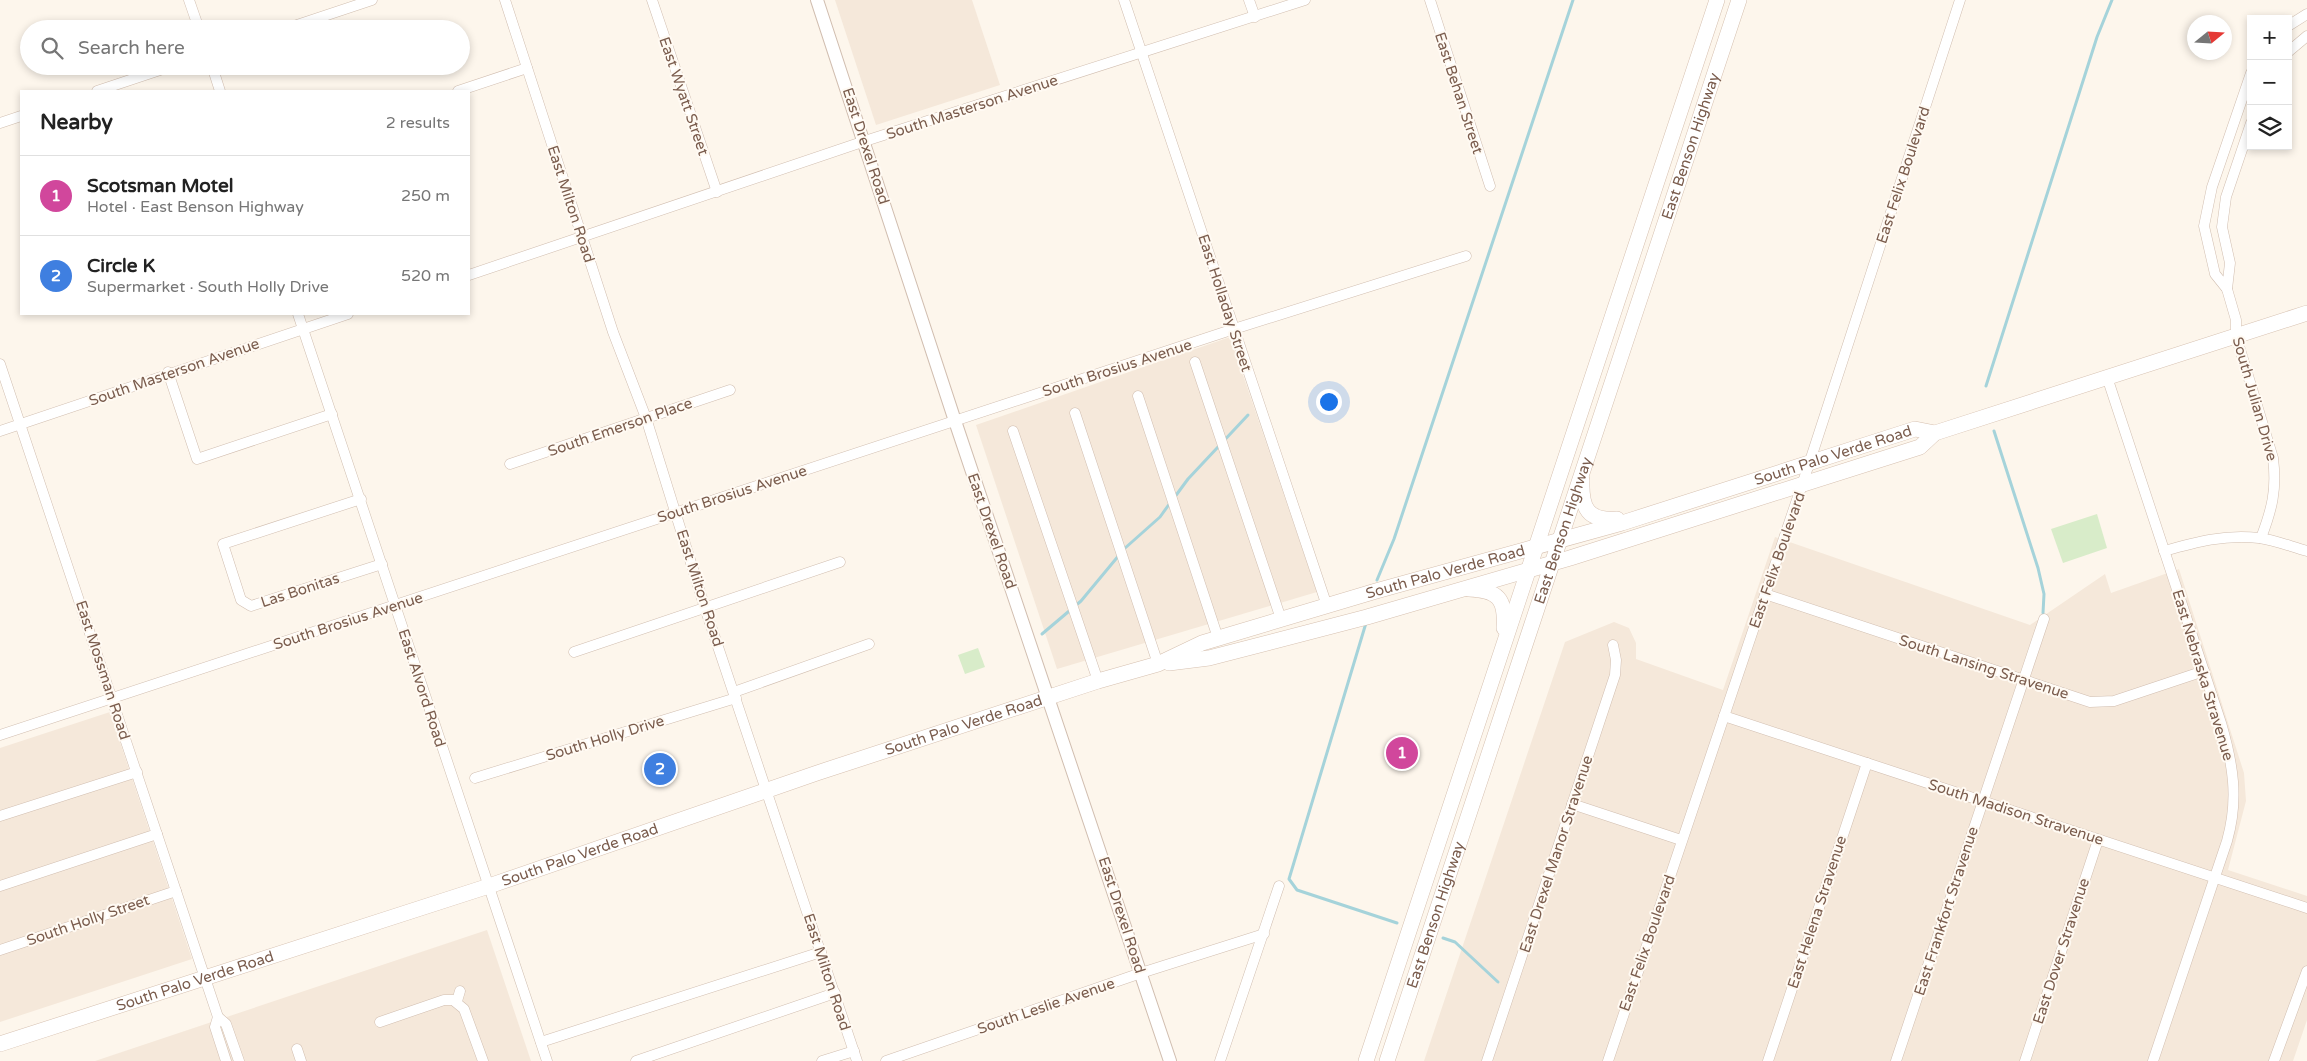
<!DOCTYPE html>
<html lang="en">
<head>
<meta charset="utf-8">
<style>
  body { margin:0; font-family:"Varela Round",sans-serif; background:#f6f6f6; color:#222 }
  .controls { position:absolute; right:15px; top:15px; display:grid; overflow:hidden; border-radius:0px; box-shadow:0 2px 8px #0003 }
  .controls button { width:45px; height:45px; display:grid; place-items:center; padding:0; border:0; border-bottom:1px solid #e0e0e0; background:#fff; color:#222; font:25px sans-serif }
  .compass { position:absolute; left:2187px; top:15px; width:45px; height:45px; border-radius:50%; background:#fff; box-shadow:0 2px 8px #0003; rotate:72deg }
  .you { position:absolute; left:1328px; top:401px; width:18px; height:18px; margin:-12px; border:4px solid #fff; border-radius:50%; background:#1a73e8; box-shadow:0 0 0 8px #1a73e833 }
  .badge { display:grid; place-items:center; width:32px; height:32px; border-radius:50%; background:#db2777; color:#fff; font-size:16px; font-weight:700 }
  .pin { position:absolute; translate:-50% -50%; border:2px solid #fff; box-shadow:0 1px 5px #0006 }
  .list { margin:0; padding:0; list-style:none }
  h2 { display:flex; justify-content:space-between; align-items:center; height:65px; margin:0; padding:0 20px; font-size:21px }
  h2 small { font-size:16px; font-weight:400; color:#767676 }
  .list li { display:grid; grid-template-columns:32px 1fr auto; gap:15px; align-items:center; box-sizing:border-box; height:80px; padding:0 20px; border-top:1px solid #e0e0e0 }
  .list b { display:block; font-size:19px; white-space:nowrap }
  .list p { margin:0; font-size:16px; white-space:nowrap; color:#767676 }
  .list em { font-size:16px; font-style:normal; color:#767676 }
  .icon { flex:none; width:28px; height:28px; fill:none; stroke:currentColor; stroke-width:2; stroke-linecap:round; stroke-linejoin:round }
  .map { position:relative; flex:none; width:2307px; height:1061px; overflow:hidden }
  .search { position:absolute; background:#fff; box-shadow:0 2px 8px #0003; left:20px; top:20px; width:450px; height:55px; display:flex; align-items:center; gap:12px; box-sizing:border-box; padding:0 18px; border-radius:28px; color:#767676; font-size:19px }
  .panel { position:absolute; background:#fff; box-shadow:0 2px 8px #0003; left:20px; top:90px; width:450px; height:225px; border-radius:0px }
  .map>svg:first-child { display:block }
</style>
</head>
<body>
<div class="map">
<svg width="2307" height="1061" viewBox="0 0 2307 1061">
  <rect width="100%" height="100%" fill="#fdf6ec"/>
  <g fill="#f5e8da">
    <polygon points="835,0 972,0 1000,85 876,125"/>
    <polygon points="1230,337 1317,592 1057,669 976,425"/>
    <polygon points="1775,537 2030,625 2105,574 2111,593 2179,569 2244,773 2246,801 2228,870 2307,896 2307,1020 2293,1061 1424,1061 1565,642 1614,622 1629,628 1636,643 1636,659 1723,690"/>
    <polygon points="110,712 192,959 0,1022 0,748"/>
    <polygon points="487,930 531,1061 95,1061"/>
  </g>
  <g fill="#d8ecc9">
    <polygon points="2097,514 2107,548 2063,563 2051,529"/>
    <polygon points="978,648 985,667 965,674 958,655"/>
  </g>
  <g fill="none" stroke-linecap="round" stroke-linejoin="round">
    <g stroke="#a5d3da" stroke-width="3">
      <polyline points="1986,386 2097,37 2112,0"/>
      <polyline points="1994,431 2038,568 2044,594 2043,613"/>
      <polyline points="1174,498 1188,479 1248,415"/>
      <polyline points="1124,549 1160,517 1170,503"/>
      <polyline points="1377,580 1394,539 1573,0"/>
      <polyline points="1366,623 1289,879 1297,890 1397,923"/>
      <polyline points="1042,634 1081,601 1120,554"/>
      <polyline points="1443,938 1455,942 1498,982"/>
    </g>
    <g stroke="#d1beb0" stroke-width="11">
      <g id="minor">
        <polyline points="189,0 199,29"/>
        <polyline points="505,0 613,332 646,418 705,608 857,1061"/>
        <polyline points="652,0 717,192"/>
        <polyline points="1124,0 1327,606"/>
        <polyline points="1249,0 1255,17"/>
        <polyline points="1430,0 1490,186"/>
        <polyline points="2288,26 2307,14"/>
        <polyline points="285,29 372,0"/>
        <polyline points="2288,52 2307,36"/>
        <polyline points="212,66 220,91"/>
        <polyline points="2251,73 2212,187 2204,226 2215,274 2227,289 2230,263 2222,227 2226,197 2251,123"/>
        <polyline points="97,91 172,66"/>
        <polyline points="458,91 527,68"/>
        <polyline points="0,123 21,116"/>
        <polyline points="469,275 865,141 1305,0"/>
        <path d="M2227,289L2236,320V336L2273,458C2277,490 2272,509 2261,538"/>
        <polyline points="298,314 547,1061"/>
        <polyline points="1195,362 1281,619"/>
        <polyline points="0,364 218,1017 226,1024 239,1061"/>
        <polyline points="168,372 197,459 332,414"/>
        <path d="M2107,377L2221,723C2233,764 2239,799 2227,841L2153,1061"/>
        <polyline points="1138,396 1218,638"/>
        <polyline points="1075,413 1158,664"/>
        <polyline points="0,431 348,314"/>
        <polyline points="1013,431 1098,681"/>
        <polyline points="510,464 730,390"/>
        <polyline points="361,499 223,544 241,600 251,606 382,564"/>
        <path d="M2164,551C2196,542 2225,534 2259,538C2275,540 2292,547 2307,551"/>
        <polyline points="1765,594 2090,702 2114,701 2204,671"/>
        <polyline points="574,652 840,562"/>
        <polyline points="734,692 869,644"/>
        <polyline points="1724,716 2307,908"/>
        <polyline points="0,735 1234,329 1466,256"/>
        <polyline points="475,778 736,698"/>
        <polyline points="1572,804 1681,840"/>
        <polyline points="0,816 137,772"/>
        <polyline points="0,886 157,834"/>
        <polyline points="0,950 176,891"/>
        <polyline points="457,1001 460,991"/>
        <polyline points="218,1017 215,1027 226,1061"/>
        <polyline points="380,1022 444,1000 453,1000 464,1009 483,1061"/>
        <polyline points="541,1042 821,952"/>
        <polyline points="297,1049 301,1061"/>
        <polyline points="636,1061 835,993"/>
        <polyline points="822,1061 854,1051"/>
        <polyline points="886,1061 1141,973 1264,934"/>
        <polyline points="1220,1061 1279,886"/>
        <polyline points="1487,1061 1615,675 1616,660 1613,645"/>
        <polyline points="1608,1061 1809,464 1960,0"/>
        <polyline points="1768,1061 1867,763"/>
        <polyline points="1896,1061 2044,619"/>
        <polyline points="2025,1061 2098,840"/>
        <polyline points="2274,1061 2307,971"/>
      </g>
    </g>
    <g stroke="#d1beb0" stroke-width="14">
      <polyline id="tertiary" points="817,0 955,421 1170,1061"/>
    </g>
    <g stroke="#d6c0b0" stroke-width="16">
      <g id="secondary">
        <path d="M1582,480C1581,509 1588,521 1617,519"/>
        <path d="M1469,589C1498,590 1506,599 1504,628"/>
        <polyline points="1169,663 1209,658 1367,617 1570,558 1920,447 1935,433 2307,313"/>
        <path id="s1" d="M0,1044L489,886L817,773L1098,681L1158,664L1202,643L1376,591L1622,523L1915,429L1935,433"/>
        <polyline points="1366,1061 1717,0"/>
        <path id="s2" d="M1387,1061L1739,0"/>
      </g>
    </g>
    <use href="#minor" stroke="#fff" stroke-width="10"/>
    <use href="#tertiary" stroke="#fff" stroke-width="12"/>
    <use href="#secondary" stroke="#fff" stroke-width="15"/>
  </g>
  <g text-anchor="middle" stroke-width="4" stroke-linejoin="round" paint-order="stroke">
    <g font-size="15" fill="#7a5c4d" stroke="#fffaf3">
      <text transform="translate(1459 93) rotate(72)" y="5">East Behan Street</text>
      <text transform="translate(684 96) rotate(71)" y="5">East Wyatt Street</text>
      <text transform="translate(972 107) rotate(-18)" y="5">South Masterson Avenue</text>
      <text transform="translate(866 146) rotate(72)" y="5">East Drexel Road</text>
      <text dy="5" stroke="none"><textPath href="#s2" startOffset="964">East Benson Highway</textPath></text>
      <text transform="translate(1903 175) rotate(-72)" y="5">East Felix Boulevard</text>
      <text transform="translate(571 204) rotate(72)" y="5">East Milton Road</text>
      <text transform="translate(1225 303) rotate(72)" y="5">East Holladay Street</text>
      <text transform="translate(1117 368) rotate(-18)" y="5">South Brosius Avenue</text>
      <text transform="translate(174 372) rotate(-19)" y="5">South Masterson Avenue</text>
      <text transform="translate(2255 399) rotate(74)" y="5">South Julian Drive</text>
      <text transform="translate(620 427) rotate(-19)" y="5">South Emerson Place</text>
      <text dy="5" stroke="none"><textPath href="#s1" startOffset="1926">South Palo Verde Road</textPath></text>
      <text transform="translate(732 494) rotate(-18)" y="5">South Brosius Avenue</text>
      <text dy="5" stroke="none"><textPath href="#s2" startOffset="559">East Benson Highway</textPath></text>
      <text transform="translate(992 531) rotate(71)" y="5">East Drexel Road</text>
      <text transform="translate(1777 560) rotate(-71)" y="5">East Felix Boulevard</text>
      <text dy="5" stroke="none"><textPath href="#s1" startOffset="1521">South Palo Verde Road</textPath></text>
      <text transform="translate(700 588) rotate(72)" y="5">East Milton Road</text>
      <text transform="translate(300 590) rotate(-18)" y="5">Las Bonitas</text>
      <text transform="translate(348 621) rotate(-18)" y="5">South Brosius Avenue</text>
      <text transform="translate(1984 667) rotate(18)" y="5">South Lansing Stravenue</text>
      <text transform="translate(103 670) rotate(72)" y="5">East Mossman Road</text>
      <text transform="translate(2203 675) rotate(73)" y="5">East Nebraska Stravenue</text>
      <text transform="translate(422 688) rotate(72)" y="5">East Alvord Road</text>
      <text dy="5" stroke="none"><textPath href="#s1" startOffset="1015">South Palo Verde Road</textPath></text>
      <text transform="translate(605 738) rotate(-17)" y="5">South Holly Drive</text>
      <text transform="translate(2016 812) rotate(18)" y="5">South Madison Stravenue</text>
      <text transform="translate(1556 854) rotate(-72)" y="5">East Drexel Manor Stravenue</text>
      <text dy="5" stroke="none"><textPath href="#s1" startOffset="610">South Palo Verde Road</textPath></text>
      <text transform="translate(1946 911) rotate(-72)" y="5">East Frankfort Stravenue</text>
      <text transform="translate(1817 912) rotate(-72)" y="5">East Helena Stravenue</text>
      <text transform="translate(1122 915) rotate(72)" y="5">East Drexel Road</text>
      <text dy="5" stroke="none"><textPath href="#s2" startOffset="154">East Benson Highway</textPath></text>
      <text transform="translate(88 920) rotate(-19)" y="5">South Holly Street</text>
      <text transform="translate(1647 943) rotate(-71)" y="5">East Felix Boulevard</text>
      <text transform="translate(2061 951) rotate(-72)" y="5">East Dover Stravenue</text>
      <text transform="translate(827 972) rotate(72)" y="5">East Milton Road</text>
      <text dy="5" stroke="none"><textPath href="#s1" startOffset="205">South Palo Verde Road</textPath></text>
      <text transform="translate(1046 1006) rotate(-19)" y="5">South Leslie Avenue</text>
    </g>
  </g>
</svg>
<div class="controls">
<button>+</button>
<button>−</button>
<button><svg class="icon" aria-label="layers" viewBox="0 0 24 24"><path d="M12 4l9 5-9 5-9-5zM3 14l9 5 9-5"/></svg></button>
</div>
<svg class="compass" viewBox="-18 -18 36 36"><path d="M0-13l5 13h-10z" fill="#e53935"/><path d="M0 13l5-13h-10z" fill="#767676"/></svg>
<div class="you"></div>
<div class="pin badge" style="left:1402px;top:753px;background:#d1479c">1</div>
<div class="pin badge" style="left:660px;top:769px;background:#3f7fe0">2</div>
<div class="search"><svg class="icon" aria-label="search" viewBox="0 0 24 24"><circle cx="10" cy="10" r="6"/><path d="M15 15l6 6"/></svg>Search here</div>
<section class="panel">
<h2>Nearby<small>2 results</small></h2>
<ul class="list">
<li><span class="badge" style="background:#d1479c">1</span><div><b>Scotsman Motel</b><p>Hotel · East Benson Highway</p></div><em>250 m</em></li>
<li><span class="badge" style="background:#3f7fe0">2</span><div><b>Circle K</b><p>Supermarket · South Holly Drive</p></div><em>520 m</em></li>
</ul>
</section>
</div>
</body>
</html>
